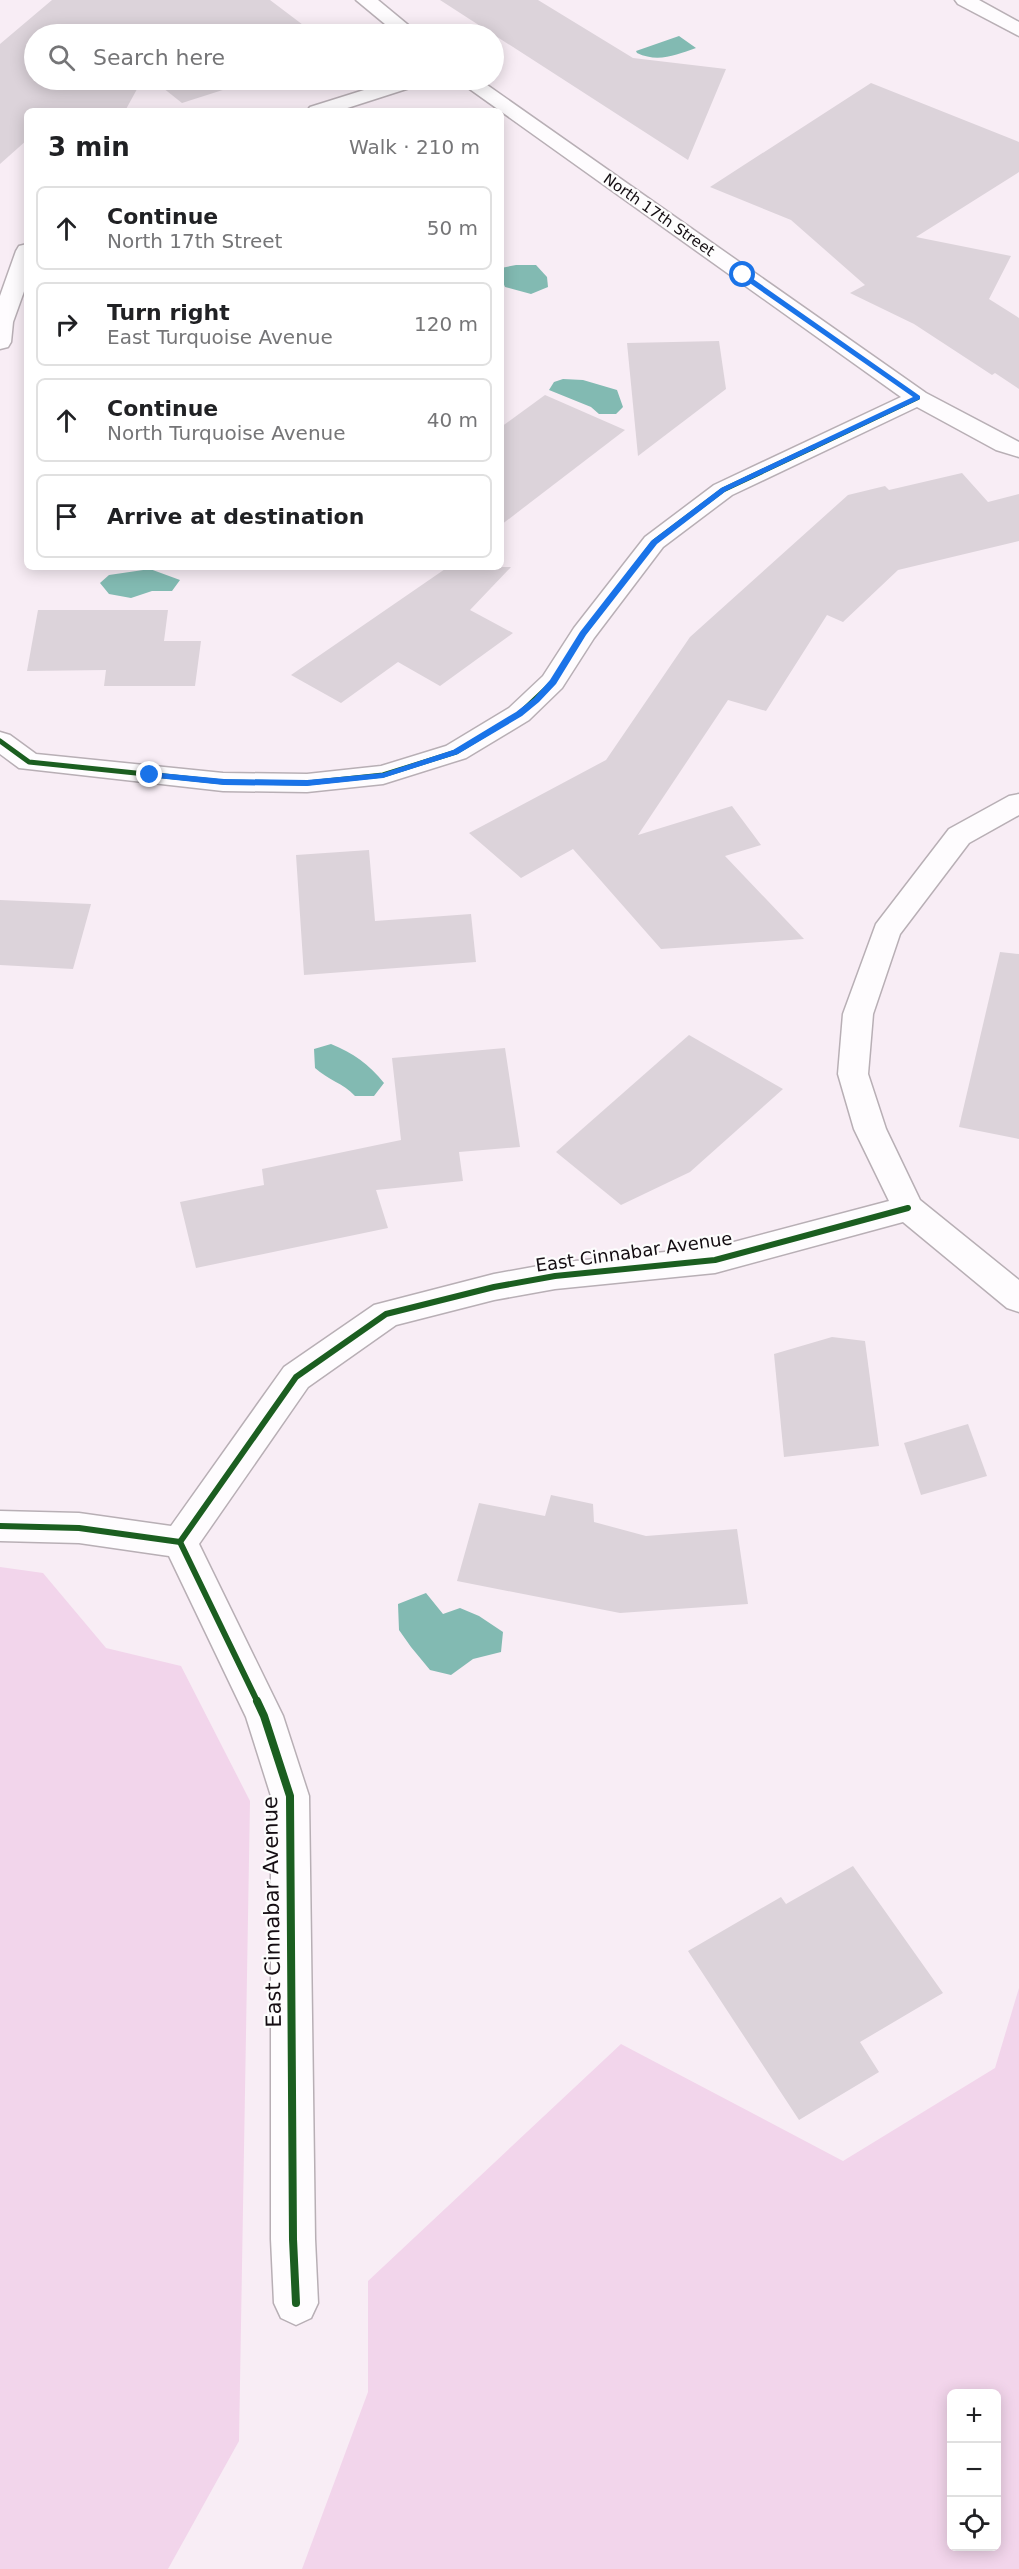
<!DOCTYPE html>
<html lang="en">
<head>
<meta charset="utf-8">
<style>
  body { margin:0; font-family:"DejaVu Sans",sans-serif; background:#f2f2f2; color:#202124 }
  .controls { position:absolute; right:18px; bottom:18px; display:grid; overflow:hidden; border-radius:9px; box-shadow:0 3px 15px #0003 }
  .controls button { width:54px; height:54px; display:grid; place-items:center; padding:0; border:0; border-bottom:2px solid #e0e0e0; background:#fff; color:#202124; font:30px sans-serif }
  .stop { position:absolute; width:18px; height:18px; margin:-14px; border:4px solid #1a73e8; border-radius:50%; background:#fff }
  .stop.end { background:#1a73e8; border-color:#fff; box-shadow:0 2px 6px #0008 }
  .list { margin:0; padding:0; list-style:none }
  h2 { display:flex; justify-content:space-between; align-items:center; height:78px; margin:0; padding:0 24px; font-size:26px }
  h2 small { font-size:20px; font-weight:400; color:#757577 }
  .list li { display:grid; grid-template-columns:39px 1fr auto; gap:18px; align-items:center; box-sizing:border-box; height:84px; margin:0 12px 12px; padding:0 12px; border:2px solid #e0e0e0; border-radius:9px }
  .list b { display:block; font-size:22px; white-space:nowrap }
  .list p { margin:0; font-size:20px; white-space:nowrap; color:#757577 }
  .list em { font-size:20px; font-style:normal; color:#757577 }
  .icon { flex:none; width:33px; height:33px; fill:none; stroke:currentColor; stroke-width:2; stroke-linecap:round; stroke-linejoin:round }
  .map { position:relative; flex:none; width:1019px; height:2569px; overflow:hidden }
  .search { position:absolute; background:#fff; box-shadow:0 3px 15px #0003; left:24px; top:24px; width:480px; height:66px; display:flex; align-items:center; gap:15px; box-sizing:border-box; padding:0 21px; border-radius:33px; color:#757577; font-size:22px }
  .panel { position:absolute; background:#fff; box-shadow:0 3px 15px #0003; left:24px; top:108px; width:480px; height:462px; border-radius:9px }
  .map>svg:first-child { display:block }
</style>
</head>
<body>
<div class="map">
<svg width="1019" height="2569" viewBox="0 0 1019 2569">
  <rect width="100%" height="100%" fill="#f8edf5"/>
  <g fill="#f2d5eb" fill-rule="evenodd">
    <polygon points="0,1567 43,1573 106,1648 181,1666 250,1801 239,2441 168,2569 0,2569"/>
    <path d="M1019,1988V2569H302L368,2392V2281L621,2044L843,2161L995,2068ZM952,2394H996V2546H952Z"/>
  </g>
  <g fill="#82bab2">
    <path d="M679,36L696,48C676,55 658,63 637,53L636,51Z"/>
    <polygon points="516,265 536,265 547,277 548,287 531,294 505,287 501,278 501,268"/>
    <polygon points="563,379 583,380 617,390 623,407 616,414 599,414 591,407 549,390 554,382"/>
    <polygon points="150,569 180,580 172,591 152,591 131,598 109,594 100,583 109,575"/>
    <path d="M331,1044C353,1053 369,1064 384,1083L374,1096H355C343,1083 328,1080 315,1068L314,1049Z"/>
    <polygon points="426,1593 443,1614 460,1608 479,1616 503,1632 501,1652 473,1659 451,1675 430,1670 411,1647 399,1630 398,1604"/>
  </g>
  <g fill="#dcd3da">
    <polygon points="52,0 270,0 315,34 34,34 34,80 142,80 125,111 27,111 27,140 0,164 0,44"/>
    <polygon points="440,0 538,0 633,58 726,69 688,160"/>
    <polygon points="153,80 254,80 182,103"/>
    <polygon points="871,83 1019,142 1019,172 916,237 1011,256 989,299 1019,318 1019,389 995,373 992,375 914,324 850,293 865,285 791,220 710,187"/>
    <polygon points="719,341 726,389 638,456 627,343"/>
    <polygon points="545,395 625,430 501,525 501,427"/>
    <polygon points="962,473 988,502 1019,494 1019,541 898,570 843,622 827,615 766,711 728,700 638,835 732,806 761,845 725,856 804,939 661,949 573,849 521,878 469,833 606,760 690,637 848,495 885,486 889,490"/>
    <polygon points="448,567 511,567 470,610 513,633 440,686 398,662 341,703 291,675"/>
    <polygon points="38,610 168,610 164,641 201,641 195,686 104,686 106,670 27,671"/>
    <polygon points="369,850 375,921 471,914 476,962 304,975 296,855"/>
    <polygon points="0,900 91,904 73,969 0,965"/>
    <polygon points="1000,952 1019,954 1019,1139 959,1127"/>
    <polygon points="689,1035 783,1089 690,1172 621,1205 556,1152"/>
    <polygon points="505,1048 520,1147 459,1152 463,1181 376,1190 388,1228 196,1268 180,1202 264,1185 262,1169 401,1140 392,1058"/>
    <polygon points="832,1337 865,1341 879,1446 784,1457 774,1354"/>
    <polygon points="968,1424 987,1476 921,1495 904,1443"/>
    <polygon points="551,1495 593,1504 594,1522 646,1536 737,1529 748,1604 620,1613 457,1581 479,1503 545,1516"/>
    <polygon points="853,1866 943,1993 860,2042 879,2072 799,2120 688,1951 781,1897 786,1904"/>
  </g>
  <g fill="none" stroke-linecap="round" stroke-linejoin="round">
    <g stroke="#b8afb5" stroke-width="3">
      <g id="minor">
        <polygon points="356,0 378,0 419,34 397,34"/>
        <polygon points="955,0 979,0 1019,22 1019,36 958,4"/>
        <polygon points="396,80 425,80 422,84 338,111 307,111 310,107"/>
        <polygon points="457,80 480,80 926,393 1019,442 1019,457 996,450 917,407 732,495 663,547 594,638 562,688 529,720 466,758 383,784 307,792 223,791 19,768 0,754 0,732 10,735 36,754 223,773 307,774 381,766 446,746 509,708 543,676 574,628 645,537 714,485 901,397"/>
        <polygon points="27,244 27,283 13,322 11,342 8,347 0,349 0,296 16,251 19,246"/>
        <polygon points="1019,794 1019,815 969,843 900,934 873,1014 868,1074 886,1129 920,1200 1019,1280 1019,1312 1007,1308 903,1222 715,1273 555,1289 494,1300 396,1325 308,1387 199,1544 283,1716 309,1796 315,2239 318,2303 311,2318 296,2325 281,2318 274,2303 271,2239 271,1796 246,1717 169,1556 79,1543 0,1541 0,1511 79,1513 171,1526 284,1367 374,1305 494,1274 555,1263 715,1247 889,1201 854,1129 838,1074 843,1014 876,924 949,829 1009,796"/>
      </g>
    </g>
    <use href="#minor" fill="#fefcfe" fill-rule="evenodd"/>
    <g stroke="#fdfdfd" stroke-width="6">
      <polyline id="cycleway-far3" points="811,449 918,398"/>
    </g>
    <g stroke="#fdfdfd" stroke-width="8">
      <polyline id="cycleway-far2" points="0,741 29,762 223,782 307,783 383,775 456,752 519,714 553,682 583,634 654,542 723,490 814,447"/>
    </g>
    <g stroke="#fdfdfd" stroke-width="10">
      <g id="cycleway-far1">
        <polyline points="0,1526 79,1528 180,1542 296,1377 386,1314 494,1287 555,1276 715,1260 908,1208"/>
        <polyline points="180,1542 258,1703"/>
      </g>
    </g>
    <g stroke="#fdfdfd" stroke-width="11">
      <polyline id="cycleway" points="257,1701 264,1716 290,1796 293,2239 296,2303"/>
    </g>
    <use href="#cycleway-far3" stroke="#1b5e20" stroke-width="4"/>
    <use href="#cycleway-far2" stroke="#1b5e20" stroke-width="5"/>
    <use href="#cycleway-far1" stroke="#1b5e20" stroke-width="6"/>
    <use href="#cycleway" stroke="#1b5e20" stroke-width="8"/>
  </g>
  <polygon fill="#1a73e8" points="741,274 746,274 920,396 920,399 726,491 657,544 586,635 556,684 539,702 522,716 458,754 383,778 307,786 224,785 147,777 147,773 150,772 224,779 307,780 383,773 453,750 516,712 534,698 550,680 580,632 651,541 721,488 913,397 741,277"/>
  <g text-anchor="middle" stroke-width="4.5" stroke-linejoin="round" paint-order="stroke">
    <g font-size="15" fill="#140d12" stroke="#fdfdfd">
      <text transform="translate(659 215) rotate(35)" y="5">North 17th Street</text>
    </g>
    <g font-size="18" fill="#140d12" stroke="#fdfdfd">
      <text transform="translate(634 1252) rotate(-8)" y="6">East Cinnabar Avenue</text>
    </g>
    <g font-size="21" fill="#140d12" stroke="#fdfdfd">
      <text transform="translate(272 1912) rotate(-91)" y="7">East Cinnabar Avenue</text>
    </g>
  </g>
</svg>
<div class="controls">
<button>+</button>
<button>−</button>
<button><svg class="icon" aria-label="locate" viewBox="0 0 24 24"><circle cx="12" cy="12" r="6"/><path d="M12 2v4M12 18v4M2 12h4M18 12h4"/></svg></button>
</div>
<div class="stop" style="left:743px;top:275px"></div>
<div class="stop end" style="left:150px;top:775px"></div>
<div class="search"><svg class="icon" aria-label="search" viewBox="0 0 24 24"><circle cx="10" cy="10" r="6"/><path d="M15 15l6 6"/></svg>Search here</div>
<section class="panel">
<h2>3 min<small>Walk · 210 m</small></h2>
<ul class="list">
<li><svg class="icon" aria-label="ahead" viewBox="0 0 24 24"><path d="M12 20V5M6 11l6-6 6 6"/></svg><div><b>Continue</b><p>North 17th Street</p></div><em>50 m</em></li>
<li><svg class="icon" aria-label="right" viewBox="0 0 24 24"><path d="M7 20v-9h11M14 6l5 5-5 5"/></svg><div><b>Turn right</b><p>East Turquoise Avenue</p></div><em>120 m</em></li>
<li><svg class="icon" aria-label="ahead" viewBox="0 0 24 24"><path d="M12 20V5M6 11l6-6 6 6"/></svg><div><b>Continue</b><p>North Turquoise Avenue</p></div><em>40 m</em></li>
<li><svg class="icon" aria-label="arrive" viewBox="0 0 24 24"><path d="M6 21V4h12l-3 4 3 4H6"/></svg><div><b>Arrive at destination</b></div></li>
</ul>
</section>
</div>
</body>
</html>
